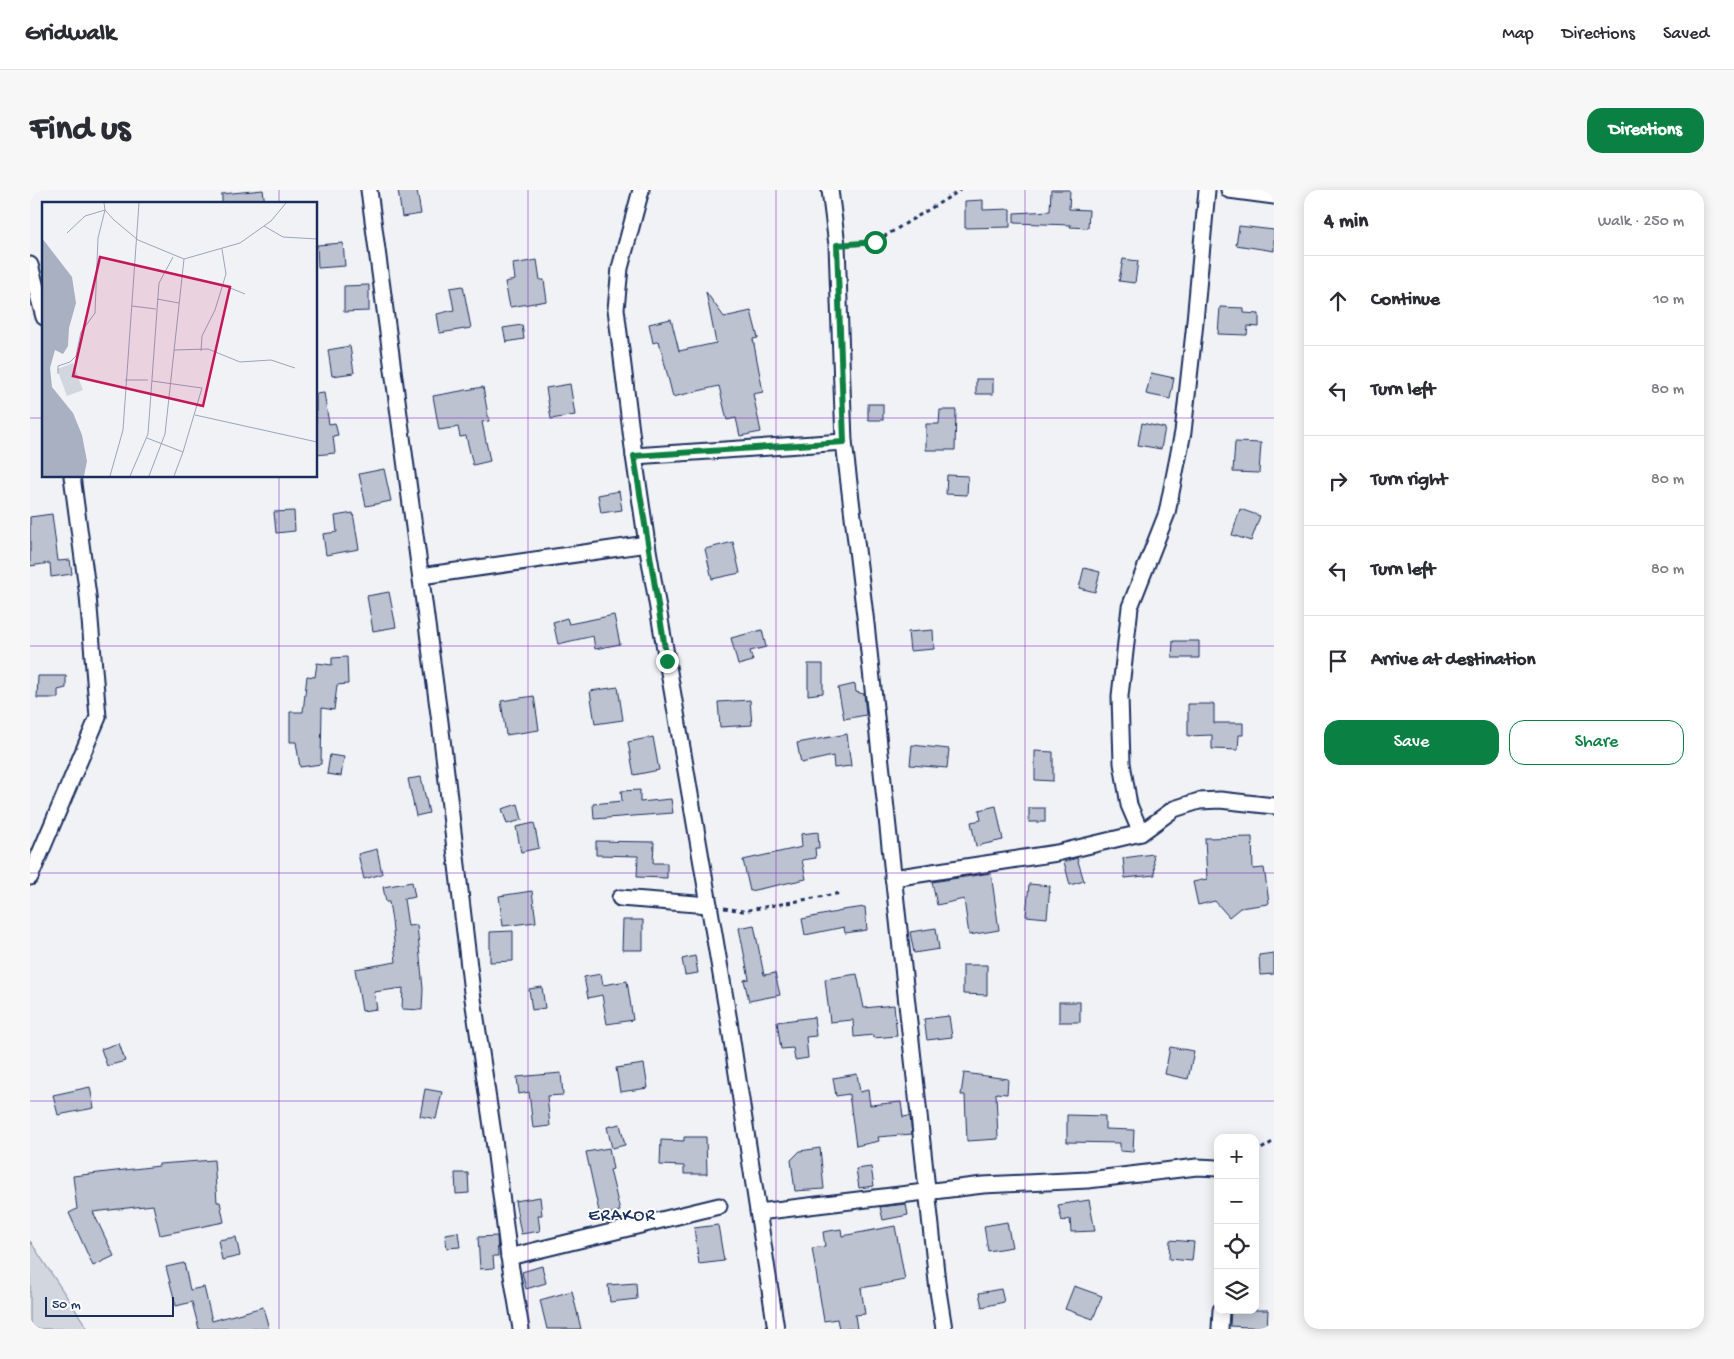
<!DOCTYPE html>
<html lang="en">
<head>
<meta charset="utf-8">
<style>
  body { margin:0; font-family:"Gochi Hand",sans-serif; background:#f7f7f7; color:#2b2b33 }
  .controls { position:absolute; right:15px; bottom:15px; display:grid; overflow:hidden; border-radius:10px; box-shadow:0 2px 12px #0003 }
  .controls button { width:45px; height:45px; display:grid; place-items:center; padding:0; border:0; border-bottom:1px solid #e1e1e2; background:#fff; color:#2b2b33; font:25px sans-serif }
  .scale { position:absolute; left:15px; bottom:12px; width:129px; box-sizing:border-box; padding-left:5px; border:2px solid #1b2f5e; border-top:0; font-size:14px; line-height:18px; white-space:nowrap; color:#1b2f5e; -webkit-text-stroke:4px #fff; paint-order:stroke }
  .stop { position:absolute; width:15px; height:15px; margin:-11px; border:4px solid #0b8043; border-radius:50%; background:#fff }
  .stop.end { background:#0b8043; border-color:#fff; box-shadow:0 1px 5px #0008 }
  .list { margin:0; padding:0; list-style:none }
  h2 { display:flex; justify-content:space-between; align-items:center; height:65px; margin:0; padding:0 20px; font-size:21px }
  h2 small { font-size:16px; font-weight:400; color:#7c7c81 }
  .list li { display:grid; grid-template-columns:32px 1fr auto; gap:15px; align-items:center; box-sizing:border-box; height:90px; padding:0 20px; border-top:1px solid #e1e1e2 }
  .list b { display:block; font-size:19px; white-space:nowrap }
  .list em { font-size:16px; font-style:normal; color:#7c7c81 }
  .actions { display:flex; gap:10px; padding:15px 20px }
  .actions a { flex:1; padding:11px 0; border:1px solid #0b8043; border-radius:15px; text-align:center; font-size:18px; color:#0b8043 }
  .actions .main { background:#0b8043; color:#fff }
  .icon { flex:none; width:28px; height:28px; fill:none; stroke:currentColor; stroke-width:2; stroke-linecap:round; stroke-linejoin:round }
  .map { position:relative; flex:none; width:1244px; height:1139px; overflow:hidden; border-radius:15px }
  header { display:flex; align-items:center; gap:30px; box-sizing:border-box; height:70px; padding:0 25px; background:#fff; border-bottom:1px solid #e1e1e2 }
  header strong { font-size:24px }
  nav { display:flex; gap:28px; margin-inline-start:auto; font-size:18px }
  .intro { display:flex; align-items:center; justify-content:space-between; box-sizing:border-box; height:120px; padding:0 30px }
  h1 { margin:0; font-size:35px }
  .button { padding:12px 22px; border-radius:15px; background:#0b8043; color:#fff; font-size:18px; font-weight:700 }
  main { display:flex; gap:30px; padding:0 30px }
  aside { flex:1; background:#fff; border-radius:15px; box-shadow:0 2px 12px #0003 }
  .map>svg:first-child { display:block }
</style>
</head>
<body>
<header>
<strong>Gridwalk</strong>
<nav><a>Map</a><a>Directions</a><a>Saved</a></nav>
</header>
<div class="intro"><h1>Find us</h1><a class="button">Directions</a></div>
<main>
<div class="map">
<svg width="1244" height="1139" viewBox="0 0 1244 1139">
  <rect width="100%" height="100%" fill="#f1f2f5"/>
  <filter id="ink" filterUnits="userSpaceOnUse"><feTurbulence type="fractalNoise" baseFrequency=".02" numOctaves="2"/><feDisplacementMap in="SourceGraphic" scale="10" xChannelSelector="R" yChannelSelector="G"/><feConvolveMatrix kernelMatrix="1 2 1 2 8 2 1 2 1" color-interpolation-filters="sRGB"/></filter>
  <g filter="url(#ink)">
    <polygon fill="#d2d6df" stroke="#76829e" points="0,1051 58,1139 0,1139"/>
    <g fill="#bcc2d0" stroke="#1b2f5e">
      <polygon points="233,0 235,14 192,14 192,4"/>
      <polygon points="368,0 387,0 391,24 372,27"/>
      <polygon points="1021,0 1040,0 1039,19 1059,20 1058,38 1040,37 1041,35 984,33 984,23 1020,21"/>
      <polygon points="953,10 953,20 980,19 980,37 935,38 935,11"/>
      <polygon points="1209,36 1244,40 1244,61 1206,55"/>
      <polygon points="313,53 315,76 288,78 287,55"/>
      <polygon points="1093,69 1108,71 1105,93 1089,91"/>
      <polygon points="507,70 510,90 514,90 517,111 480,117 475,92 485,90 483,74"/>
      <polygon points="339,95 339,121 314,122 314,96"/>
      <polygon points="433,96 441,138 410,143 407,124 424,120 420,98"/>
      <polygon points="676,102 694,127 721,121 728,148 723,149 733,202 723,204 731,242 710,246 706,228 697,230 689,196 643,207 629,151 623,153 619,134 641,129 649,161 686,153"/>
      <polygon points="1190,117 1214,118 1214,123 1229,124 1229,137 1218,136 1217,145 1188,144"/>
      <polygon points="492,135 494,149 476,152 473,138"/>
      <polygon points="320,156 324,183 302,186 298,160"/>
      <polygon points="1121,183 1144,188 1140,209 1116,204"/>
      <rect x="946" y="189" width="17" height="15"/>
      <polygon points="540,194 545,225 521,229 516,198"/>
      <polygon points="453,197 459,231 452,232 460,271 443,275 436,246 430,247 428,237 409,240 403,206"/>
      <polygon points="294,203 299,234 305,233 308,245 303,246 305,263 286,265 286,204"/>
      <rect x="838" y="214" width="15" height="16"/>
      <polygon points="910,220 926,220 925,260 896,260 896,234 909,234"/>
      <polygon points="1112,233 1135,238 1131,259 1108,255"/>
      <polygon points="1205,252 1231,253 1229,283 1203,282"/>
      <polygon points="354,279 361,311 336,316 329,284"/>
      <polygon points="917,285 938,286 937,305 916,304"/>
      <polygon points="589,301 592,320 571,323 568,305"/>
      <polygon points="1210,319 1230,326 1221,351 1202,345"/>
      <polygon points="264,321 265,341 246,343 244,322"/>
      <polygon points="323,323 329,359 296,365 293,344 307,342 305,326"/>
      <polygon points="22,324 28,371 40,370 42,384 21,387 20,373 0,376 0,327"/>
      <polygon points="703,352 710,383 682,389 675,359"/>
      <polygon points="1054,378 1070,382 1065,402 1049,398"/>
      <polygon points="359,402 366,437 343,441 337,406"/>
      <polygon points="584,425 590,454 565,459 563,446 528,454 523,432 537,428 539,434"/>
      <polygon points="732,440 736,457 720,461 723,471 708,475 701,448"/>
      <polygon points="903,440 904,459 880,461 878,442"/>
      <polygon points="1143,451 1169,451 1169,468 1142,468"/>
      <polygon points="317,467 318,494 307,495 304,520 292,518 291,574 270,577 266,552 260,552 260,522 273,522 277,486 285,487 287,473 302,475 302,468"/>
      <polygon points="778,474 793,474 793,503 778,505"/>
      <polygon points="8,486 36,486 36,498 28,500 28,508 7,508"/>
      <polygon points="825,494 826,502 834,504 836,525 814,529 808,498"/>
      <polygon points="588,497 593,530 565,534 560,501"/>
      <polygon points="504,506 509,540 476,545 471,511"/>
      <polygon points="720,510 722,535 690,537 688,512"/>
      <polygon points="1158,514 1184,514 1184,533 1213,533 1213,545 1209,545 1208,560 1182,559 1182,545 1158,546"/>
      <polygon points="817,544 821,576 804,578 803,566 771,573 767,553"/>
      <polygon points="623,547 629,580 604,585 598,552"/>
      <polygon points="882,555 919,559 917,578 880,575"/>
      <polygon points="1005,561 1023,562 1023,591 1005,590"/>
      <polygon points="300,565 314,567 311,586 297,584"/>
      <polygon points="391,587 399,623 386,626 378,589"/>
      <polygon points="610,600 610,612 641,609 643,623 564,629 563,614 592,611 591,601"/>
      <polygon points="488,614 492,630 477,634 472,619"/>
      <polygon points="966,616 973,650 946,656 941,632 951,630 949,620"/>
      <rect x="999" y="618" width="16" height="14"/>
      <polygon points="504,633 509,658 491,662 486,637"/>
      <polygon points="788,642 789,658 785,658 786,668 772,670 776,689 720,701 713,670 772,657 771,644"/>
      <polygon points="1222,647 1223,679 1234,678 1239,712 1238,714 1210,718 1199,727 1185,711 1168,715 1163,692 1177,689 1175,648"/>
      <polygon points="566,651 624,652 623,673 637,673 637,688 607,687 608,666 566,665"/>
      <polygon points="347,659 352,684 334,689 328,664"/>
      <polygon points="1123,664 1125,685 1095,688 1093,668"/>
      <polygon points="1047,668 1054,691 1040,695 1034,672"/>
      <polygon points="961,683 969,740 939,745 934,709 907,715 902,692"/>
      <polygon points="382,692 385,707 374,709 378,736 387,735 393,799 392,820 372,819 373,798 344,802 347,819 332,821 325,779 366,772 362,731 359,712 356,712 353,697"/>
      <polygon points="999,694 1020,696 1017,728 996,726"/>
      <polygon points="502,701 506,732 473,736 469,706"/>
      <polygon points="835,717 837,740 815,743 814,737 775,745 772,729 812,721 812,720"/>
      <polygon points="593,730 613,730 613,760 592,760"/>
      <polygon points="724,735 734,785 745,783 750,805 719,811 714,790 719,789 709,738"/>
      <polygon points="906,738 909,759 884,763 880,742"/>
      <polygon points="483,741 483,771 460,772 460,742"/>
      <polygon points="1244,763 1244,784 1230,785 1229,765"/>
      <polygon points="665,766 668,783 655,785 652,769"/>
      <polygon points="933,775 957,775 957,805 933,804"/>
      <polygon points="571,784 573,795 597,791 603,830 577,834 572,805 558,808 554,787"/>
      <polygon points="827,784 834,818 864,815 867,846 843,848 843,845 824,847 823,830 800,832 795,789"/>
      <polygon points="512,797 515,818 502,820 499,799"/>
      <rect x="1029" y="812" width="21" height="20"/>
      <polygon points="919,826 922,847 897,850 894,829"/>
      <polygon points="784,827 786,846 776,847 778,868 765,870 763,858 751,859 747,832"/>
      <polygon points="89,853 95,871 77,876 71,859"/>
      <polygon points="1140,857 1164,861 1158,889 1135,884"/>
      <polygon points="614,874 618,898 590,902 586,878"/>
      <polygon points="531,883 533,905 517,906 520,936 503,938 499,902 489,904 487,887"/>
      <polygon points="934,883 978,889 977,904 966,903 968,949 937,951 935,905 931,905"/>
      <polygon points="827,884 830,902 838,900 840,915 871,912 873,927 880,926 882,944 848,947 849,951 826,956 819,904 806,906 803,888"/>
      <polygon points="60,897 64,918 28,925 23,905"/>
      <polygon points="395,899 412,902 406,929 390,926"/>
      <polygon points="1037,925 1075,926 1075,939 1104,940 1103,962 1090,961 1090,953 1037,952"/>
      <polygon points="590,934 595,955 582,958 577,937"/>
      <polygon points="654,947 676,947 677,984 654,984 654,976 630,975 631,950 654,951"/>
      <polygon points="579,958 583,979 580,980 590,1021 570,1026 556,962"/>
      <polygon points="790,958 794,999 765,1001 761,970 770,961"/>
      <polygon points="184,970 187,1012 190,1012 194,1032 130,1045 123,1015 63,1022 84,1066 63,1076 39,1023 47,1019 43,986 129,976 129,974"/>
      <polygon points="841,977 844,996 829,998 826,979"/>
      <polygon points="425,983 438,983 439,1003 426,1004"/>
      <polygon points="510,1007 512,1025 508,1025 510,1041 491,1044 485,1011"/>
      <polygon points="1059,1010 1065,1041 1041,1042 1040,1029 1032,1031 1028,1015"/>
      <polygon points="876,1014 878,1025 853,1030 850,1017"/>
      <polygon points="977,1032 982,1057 958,1061 954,1036"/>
      <polygon points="688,1035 694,1071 669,1074 664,1038"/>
      <polygon points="865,1036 875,1090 831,1098 835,1124 825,1125 827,1139 809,1139 807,1129 794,1131 782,1058 795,1056 793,1042 811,1039 812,1046"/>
      <polygon points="428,1042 430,1057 417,1058 415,1044"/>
      <polygon points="467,1046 468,1066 463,1066 464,1078 450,1079 448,1047"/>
      <polygon points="206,1047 210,1066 192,1070 188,1050"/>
      <polygon points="1140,1050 1164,1052 1162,1071 1139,1069"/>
      <polygon points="154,1073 160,1100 174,1097 182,1131 233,1117 239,1139 169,1139 162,1112 146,1116 136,1077"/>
      <polygon points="512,1076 516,1093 496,1099 492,1082"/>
      <polygon points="606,1093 607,1109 580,1112 578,1095"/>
      <polygon points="1044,1096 1072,1106 1063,1129 1035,1119"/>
      <polygon points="971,1099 974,1112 952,1117 949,1103"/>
      <polygon points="542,1101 551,1139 517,1139 510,1110"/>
      <polygon points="1201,1120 1238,1120 1237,1138 1200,1136"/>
    </g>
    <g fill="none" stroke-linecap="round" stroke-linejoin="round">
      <g stroke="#1b2f5e" stroke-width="19">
        <g id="street">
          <polyline points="339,0 410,532 442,802 464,950 479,1067 491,1139"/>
          <polyline points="611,0 590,78 586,119 604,266 617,354 699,831 746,1139"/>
          <polyline points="800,0 807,55 814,252 836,434 908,1101 914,1139"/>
          <polyline points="1199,0 1244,6"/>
          <polyline points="0,75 14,127"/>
          <polyline points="604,266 814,252"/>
          <polyline points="391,386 617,354"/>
          <polyline points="1111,643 1099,615 1092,573 1090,506 1100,417 1137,323 1153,242 1164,142 1177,0"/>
          <polyline points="0,687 68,527 58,406 42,286"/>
          <polyline points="863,688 1027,663 1111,643 1144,619 1169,611 1190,610 1244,616"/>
          <polyline points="590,708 679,715"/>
          <polyline points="729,1022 953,995 1058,990 1167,977 1188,978"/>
          <polyline points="479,1067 689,1016"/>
          <polyline points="1190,1139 1191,1120"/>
        </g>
      </g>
      <g stroke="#1b2f5e" stroke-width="3" stroke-dasharray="4 4" stroke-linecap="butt">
        <polyline points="823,54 845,52 931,0"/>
        <polyline points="694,718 713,721 811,703"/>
        <polyline points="1225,963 1244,951"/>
      </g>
      <use href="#street" stroke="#fff" stroke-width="15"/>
    </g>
  </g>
  <g fill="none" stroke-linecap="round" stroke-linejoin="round" filter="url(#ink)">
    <polyline stroke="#0b8043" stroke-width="6" points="637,471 604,266 814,252 807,55 845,52"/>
  </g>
  <path fill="none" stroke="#7b2cbf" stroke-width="1" stroke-opacity="0.55" d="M249,0V14M498,0V1139M746,0V1139M995,0V1139M0,228H14M286,228H1244M249,286V1139M0,456H1244M0,683H1244M0,911H1244"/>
  <g text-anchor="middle" stroke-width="4" stroke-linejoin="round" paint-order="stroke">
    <g font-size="18" letter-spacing="1" fill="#1b2f5e" stroke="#fff">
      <text x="592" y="1030">ERAKOR</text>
    </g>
  </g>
  <g transform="translate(12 12)">
    <rect width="275" height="275" fill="#f1f2f5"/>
    <path d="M31,161L41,188L25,194L15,167Z" fill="#d2d6df"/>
    <path d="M0,36L30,75L34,101L27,126L26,144L21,152L13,148L8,166L10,185L31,211L40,233L45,259L42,274H0Z" fill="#a8b0c2"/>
    <path fill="none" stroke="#9ba4b9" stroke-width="1" d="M62,1L63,8L72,18L96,38L142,57L198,41L229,19L244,1M222,24L241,35L275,37M181,83L203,92M115,97L137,101M90,104L114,107M132,148L166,147L198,160L229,158L253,166M159,149L160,134L173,108L184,72L180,47M16,172V164L28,160L34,154L39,130L53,111L56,36L63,8L43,14L25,31M83,178H106M110,179L160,186L141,250M153,213L275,240M105,236L141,250L132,274M68,274L81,228L97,1M88,274L106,232L117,81L131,55M107,274L123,232L142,57"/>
    <path fill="#c2185b" fill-opacity="0.15" stroke="#c2185b" stroke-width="2.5" d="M58,55L188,85L161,204L31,174Z"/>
    <rect width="275" height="275" fill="none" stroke="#1b2f5e" stroke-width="2.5"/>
  </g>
</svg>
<div class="controls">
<button>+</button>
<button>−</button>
<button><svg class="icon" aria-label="locate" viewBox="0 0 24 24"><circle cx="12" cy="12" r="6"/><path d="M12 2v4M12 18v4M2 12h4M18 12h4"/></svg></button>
<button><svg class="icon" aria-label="layers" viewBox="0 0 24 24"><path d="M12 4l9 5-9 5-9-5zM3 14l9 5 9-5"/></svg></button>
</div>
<div class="scale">50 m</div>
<div class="stop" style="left:845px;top:52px"></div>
<div class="stop end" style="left:637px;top:471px"></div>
</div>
<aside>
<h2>4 min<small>Walk · 250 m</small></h2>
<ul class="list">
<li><svg class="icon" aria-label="ahead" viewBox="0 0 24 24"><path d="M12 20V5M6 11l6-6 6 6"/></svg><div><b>Continue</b></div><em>10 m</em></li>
<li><svg class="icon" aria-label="left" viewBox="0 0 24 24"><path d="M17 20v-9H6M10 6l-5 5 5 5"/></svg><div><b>Turn left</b></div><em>80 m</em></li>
<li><svg class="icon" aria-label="right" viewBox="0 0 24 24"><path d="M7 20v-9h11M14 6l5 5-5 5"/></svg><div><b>Turn right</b></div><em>80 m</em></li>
<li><svg class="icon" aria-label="left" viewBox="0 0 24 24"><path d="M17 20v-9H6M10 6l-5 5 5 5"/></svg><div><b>Turn left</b></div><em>80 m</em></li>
<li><svg class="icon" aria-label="arrive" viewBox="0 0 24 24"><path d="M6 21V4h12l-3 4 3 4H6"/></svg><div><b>Arrive at destination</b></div></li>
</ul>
<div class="actions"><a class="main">Save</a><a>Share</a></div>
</aside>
</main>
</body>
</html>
